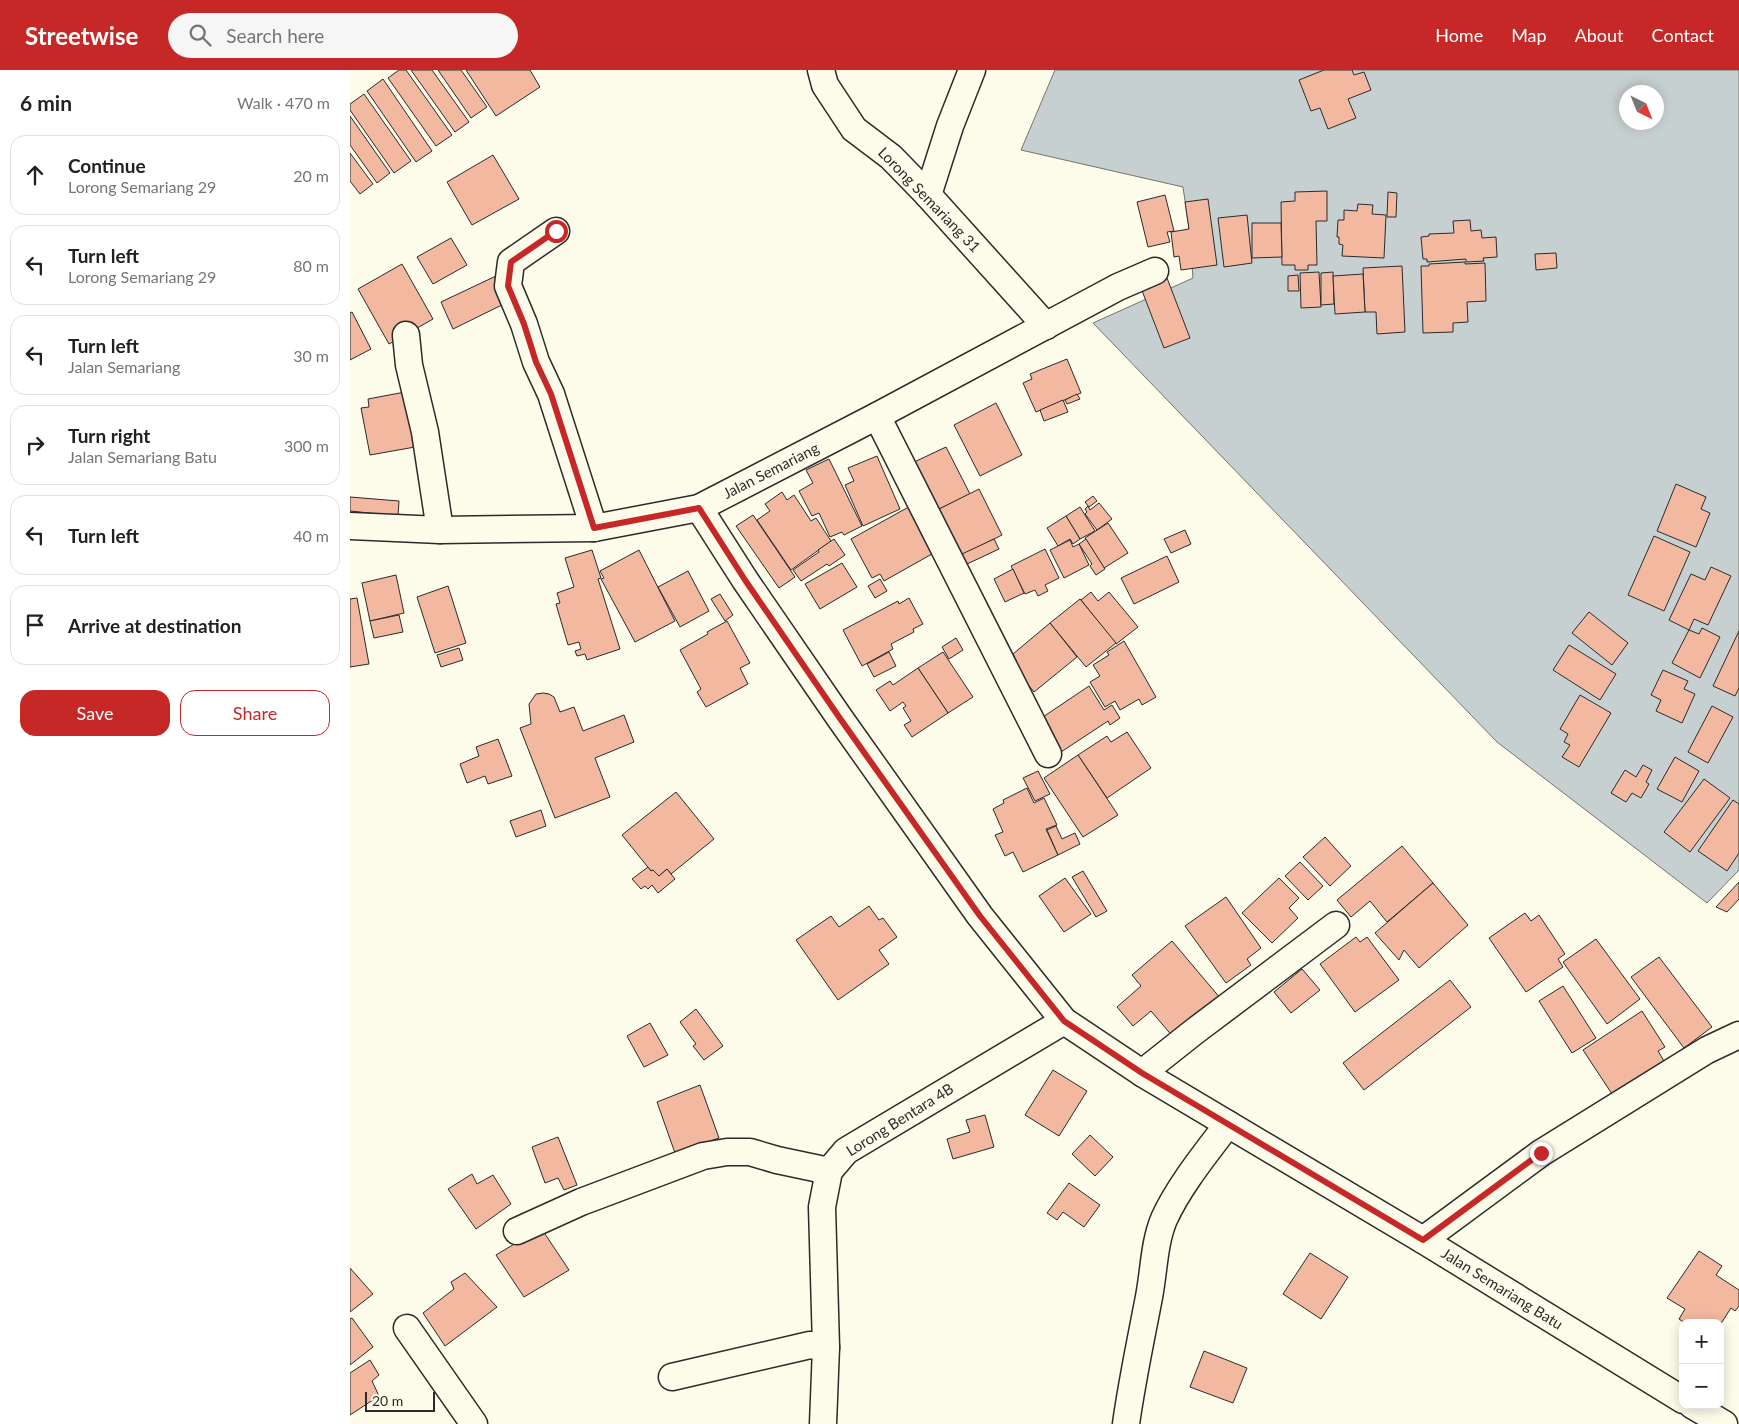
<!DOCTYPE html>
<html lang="en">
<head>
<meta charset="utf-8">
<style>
  body { margin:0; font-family:Lato,sans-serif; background:#f6f6f6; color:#202124 }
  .controls { position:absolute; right:15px; bottom:15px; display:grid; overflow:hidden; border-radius:10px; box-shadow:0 2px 12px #0003 }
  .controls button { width:45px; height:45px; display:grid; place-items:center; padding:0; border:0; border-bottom:1px solid #e0e0e0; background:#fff; color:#202124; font:25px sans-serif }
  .compass { position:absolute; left:1269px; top:15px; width:45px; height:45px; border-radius:50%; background:#fff; box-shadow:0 2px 12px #0003; rotate:137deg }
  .scale { position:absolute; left:15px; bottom:12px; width:70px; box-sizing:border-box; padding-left:5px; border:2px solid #2b2b2b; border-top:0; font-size:14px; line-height:18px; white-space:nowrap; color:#2b2b2b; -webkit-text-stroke:4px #fdfbea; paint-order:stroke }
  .stop { position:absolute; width:15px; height:15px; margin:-11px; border:4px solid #c62828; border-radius:50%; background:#fff }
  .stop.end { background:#c62828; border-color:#fff; box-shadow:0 1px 5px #0008 }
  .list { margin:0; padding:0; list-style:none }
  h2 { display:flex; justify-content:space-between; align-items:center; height:65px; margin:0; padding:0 20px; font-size:21px }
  h2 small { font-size:16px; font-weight:400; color:#757577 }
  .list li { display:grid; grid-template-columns:32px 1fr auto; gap:15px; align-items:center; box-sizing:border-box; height:80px; margin:0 10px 10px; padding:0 10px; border:1px solid #e0e0e0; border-radius:15px }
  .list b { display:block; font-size:19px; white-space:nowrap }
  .list p { margin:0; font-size:16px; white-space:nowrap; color:#757577 }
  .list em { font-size:16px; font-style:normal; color:#757577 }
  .actions { display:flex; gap:10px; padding:15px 20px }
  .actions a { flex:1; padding:11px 0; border:1px solid #c62828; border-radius:15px; text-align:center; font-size:18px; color:#c62828 }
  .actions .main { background:#c62828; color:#fff }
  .icon { flex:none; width:28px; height:28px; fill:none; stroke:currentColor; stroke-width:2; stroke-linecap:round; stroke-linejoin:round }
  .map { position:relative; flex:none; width:1389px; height:1354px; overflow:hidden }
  header { display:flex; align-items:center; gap:30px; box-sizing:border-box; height:70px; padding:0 25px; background:#c62828; color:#fff }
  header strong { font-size:24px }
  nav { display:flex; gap:28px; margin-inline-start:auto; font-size:18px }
  .search { width:350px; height:45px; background:#f6f6f6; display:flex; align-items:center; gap:12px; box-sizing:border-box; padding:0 18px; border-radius:28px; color:#757577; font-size:19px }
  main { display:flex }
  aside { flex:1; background:#fff }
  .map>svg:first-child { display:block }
</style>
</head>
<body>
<header>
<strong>Streetwise</strong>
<div class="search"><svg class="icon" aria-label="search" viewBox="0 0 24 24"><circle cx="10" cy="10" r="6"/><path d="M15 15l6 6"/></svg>Search here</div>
<nav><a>Home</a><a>Map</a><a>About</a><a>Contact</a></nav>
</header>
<main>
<aside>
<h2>6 min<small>Walk · 470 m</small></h2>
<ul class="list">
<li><svg class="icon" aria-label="ahead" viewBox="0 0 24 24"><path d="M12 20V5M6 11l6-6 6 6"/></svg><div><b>Continue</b><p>Lorong Semariang 29</p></div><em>20 m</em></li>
<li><svg class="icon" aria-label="left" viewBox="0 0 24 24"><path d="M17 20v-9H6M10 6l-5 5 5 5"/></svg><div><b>Turn left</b><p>Lorong Semariang 29</p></div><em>80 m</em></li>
<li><svg class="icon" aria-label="left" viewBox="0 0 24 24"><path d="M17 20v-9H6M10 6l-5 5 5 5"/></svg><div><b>Turn left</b><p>Jalan Semariang</p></div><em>30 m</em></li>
<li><svg class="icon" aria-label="right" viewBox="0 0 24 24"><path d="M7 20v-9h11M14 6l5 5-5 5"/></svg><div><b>Turn right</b><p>Jalan Semariang Batu</p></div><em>300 m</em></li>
<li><svg class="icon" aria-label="left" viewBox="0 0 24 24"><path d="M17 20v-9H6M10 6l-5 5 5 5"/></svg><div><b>Turn left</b></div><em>40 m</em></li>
<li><svg class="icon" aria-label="arrive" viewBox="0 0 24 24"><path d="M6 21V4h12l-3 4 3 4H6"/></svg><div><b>Arrive at destination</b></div></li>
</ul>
<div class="actions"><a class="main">Save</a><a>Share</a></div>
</aside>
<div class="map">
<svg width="1389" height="1354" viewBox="0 0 1389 1354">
  <rect width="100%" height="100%" fill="#fdfbea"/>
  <path fill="#c7d0d0" stroke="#74746e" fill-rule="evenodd" d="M705,0H1389V800L1357,833L1147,672L743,253L843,208L839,159L833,117L671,80ZM1276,22H1306V52H1276Z"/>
  <g fill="#f2b8a0" stroke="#2b2b2b">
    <polygon points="49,0 56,0 102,65 86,76 38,8"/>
    <polygon points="61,0 82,0 119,52 105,62"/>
    <polygon points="88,0 111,0 137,37 121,48"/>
    <polygon points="116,0 180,0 190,17 146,46"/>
    <polygon points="974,0 1002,0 1004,5 1014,2 1021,20 998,29 1006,48 978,59 970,38 961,41 949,10"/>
    <polygon points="33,9 82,81 66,92 17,21"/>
    <polygon points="14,24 61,91 44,103 0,40 0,34"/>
    <polygon points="0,46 40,103 27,113 0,75"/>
    <polygon points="0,83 23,114 10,124 0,111"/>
    <polygon points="143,85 169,129 122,155 97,112"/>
    <polygon points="977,121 977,151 966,151 967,195 958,195 958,200 945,200 945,195 932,195 931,132 945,131 945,122"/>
    <polygon points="1038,122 1047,123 1046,147 1037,147"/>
    <polygon points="815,125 824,161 817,162 820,172 798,177 787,132"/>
    <polygon points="858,129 867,195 831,200 829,186 824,187 821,162 839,159 835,132"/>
    <polygon points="1008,134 1023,135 1022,144 1036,145 1034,188 992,186 993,175 989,174 989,167 987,167 988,150 994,150 994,140 1007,141"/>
    <polygon points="897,145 902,193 874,197 868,148"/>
    <polygon points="1120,150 1121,161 1131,160 1132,168 1146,167 1147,187 1133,188 1134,191 1116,192 1116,189 1077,192 1077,189 1073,189 1071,167 1079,166 1079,164 1104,163 1103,151"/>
    <polygon points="902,153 931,153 932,187 902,188"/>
    <polygon points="101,168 117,195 83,214 67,187"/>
    <polygon points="1206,183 1207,198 1186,200 1185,184"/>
    <polygon points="1115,192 1115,194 1135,193 1136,231 1117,232 1118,252 1103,253 1103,262 1073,263 1071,196 1079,196 1079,194"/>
    <polygon points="52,194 83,249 39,274 8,219"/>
    <polygon points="1052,196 1055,262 1027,264 1026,242 1015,242 1013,198"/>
    <polygon points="969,202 971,237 951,238 950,203"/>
    <polygon points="983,202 984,234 971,235 971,203"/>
    <polygon points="1013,204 1015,242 985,244 983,206"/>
    <polygon points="948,205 949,221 938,221 938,206"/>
    <polygon points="146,206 158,232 103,259 91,232"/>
    <polygon points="817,208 840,268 814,278 791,218"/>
    <polygon points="2,242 21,279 0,290 0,243"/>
    <polygon points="717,289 731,323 686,342 673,313 682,309 680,304"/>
    <polygon points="55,322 65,377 20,385 11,338 19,337 18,329"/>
    <polygon points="727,324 730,329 717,334 715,330"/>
    <polygon points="713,330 718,342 694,351 690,340"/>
    <polygon points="646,333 672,385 630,406 604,355"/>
    <polygon points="596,377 620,424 583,442 560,394"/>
    <polygon points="527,386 550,439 513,456 495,415 504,411 498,398"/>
    <polygon points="479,389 512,456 494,465 492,462 480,467 469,443 462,446 449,421 463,413 456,400"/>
    <polygon points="1326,414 1356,427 1351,439 1360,443 1346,477 1307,461"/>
    <polygon points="629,419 652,465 610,486 587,440"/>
    <polygon points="432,422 437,430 444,425 461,451 466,448 481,471 441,500 407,450 420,441 415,434"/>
    <polygon points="743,426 747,431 739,437 735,432"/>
    <polygon points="0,427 49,431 48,446 0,441"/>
    <polygon points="749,433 762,449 747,460 735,444 737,442 735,439 738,436 740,440"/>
    <polygon points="564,434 589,480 534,511 530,504 522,508 501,469"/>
    <polygon points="730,437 745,461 730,469 716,446"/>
    <polygon points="403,445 445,507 429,518 386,456"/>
    <polygon points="716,446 730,469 723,474 720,469 708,476 697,458"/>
    <polygon points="758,453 778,483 754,498 735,468"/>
    <polygon points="835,460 841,474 821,483 814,469"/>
    <polygon points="1304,466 1340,482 1314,541 1278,525"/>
    <polygon points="484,469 495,485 479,496 477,494 451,511 443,500 469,482 468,480"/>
    <polygon points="644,469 649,479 617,494 612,484"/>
    <polygon points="736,469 755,499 746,505 740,496 742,494 729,474"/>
    <polygon points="720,470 723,477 729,474 739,495 714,508 700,480"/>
    <polygon points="695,479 709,508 695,515 698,521 688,526 685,520 675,524 661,496"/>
    <polygon points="242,480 251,508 248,509 270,579 237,590 235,584 227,586 225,581 231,579 229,572 218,575 206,534 210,533 207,523 224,517 215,488"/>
    <polygon points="289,480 325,551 285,572 251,509 254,508 250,501"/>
    <polygon points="817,486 829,512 784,534 771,508"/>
    <polygon points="492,493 507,517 470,539 455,514"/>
    <polygon points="1361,497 1381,506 1358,555 1344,549 1339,560 1319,550 1341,504 1355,510"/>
    <polygon points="663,499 674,523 655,532 644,509"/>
    <polygon points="338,501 359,541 330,557 308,517"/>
    <polygon points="46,505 54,543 20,551 12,513"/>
    <polygon points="530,509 537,521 525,528 518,516"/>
    <polygon points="98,516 116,573 85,583 67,527"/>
    <polygon points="741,522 748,531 759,522 788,557 766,574 731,530"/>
    <polygon points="370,524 383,545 375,551 361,529"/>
    <polygon points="7,528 19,594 0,597 0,529"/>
    <polygon points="559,528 573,554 563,559 564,562 541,574 543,579 512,596 493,560 548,531 549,534"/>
    <polygon points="730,529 766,573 736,597 700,553"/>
    <polygon points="1239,542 1278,573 1262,595 1222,563"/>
    <polygon points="49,545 53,562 24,568 20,551"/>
    <polygon points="377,551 400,593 390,598 398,614 356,637 347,622 351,619 330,580 358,564 357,562"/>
    <polygon points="700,553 727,587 684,622 657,589"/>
    <polygon points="1352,558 1370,567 1350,608 1322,593 1339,560 1349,564"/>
    <polygon points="1389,561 1389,618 1385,626 1363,616"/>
    <polygon points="606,568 613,580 599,589 592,577"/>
    <polygon points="774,571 806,627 792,635 789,629 770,640 765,631 755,637 740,612 750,606 743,595 759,585 757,582"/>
    <polygon points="1219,575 1266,604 1250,630 1203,600"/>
    <polygon points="109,578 113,590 91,597 87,585"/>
    <polygon points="539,582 546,596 524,607 517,594"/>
    <polygon points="593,582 623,627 598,643 568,598"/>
    <polygon points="568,598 598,643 562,667 554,655 561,651 553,638 556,636 553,632 540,641 526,620 540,611 543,615"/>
    <polygon points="1313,600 1338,611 1334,619 1345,624 1332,653 1306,641 1311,630 1301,625"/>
    <polygon points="739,616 754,640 762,635 770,648 760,655 758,651 711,682 690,649"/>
    <polygon points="193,623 199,624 204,627 210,642 224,637 233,661 274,645 284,672 245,688 260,727 205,748 170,658 181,654 179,634 186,624"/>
    <polygon points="1230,625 1261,643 1229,697 1212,687 1220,675 1214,672 1218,664 1210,659"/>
    <polygon points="1362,636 1383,647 1358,693 1338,682"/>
    <polygon points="777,662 801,698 757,728 728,685 757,666 761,672"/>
    <polygon points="148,669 162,706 138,714 135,706 117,713 110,694 129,686 126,677"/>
    <polygon points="728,685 768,745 733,767 694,708"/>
    <polygon points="1325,687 1349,701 1332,732 1307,719"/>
    <polygon points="1293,695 1302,700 1296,712 1299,714 1291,728 1282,723 1276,732 1261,723 1275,700 1286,707"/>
    <polygon points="688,701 700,724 685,731 673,708"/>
    <polygon points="1354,709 1380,728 1340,782 1314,762"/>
    <polygon points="677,718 684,733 694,728 707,755 696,759 708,785 673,802 663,782 655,786 645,765 653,762 643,739 654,733 653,730"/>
    <polygon points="326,722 364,769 321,804 317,799 309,806 303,800 301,801 272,765"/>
    <polygon points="1383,730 1389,734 1389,783 1377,801 1348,781"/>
    <polygon points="191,740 196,756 166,767 160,751"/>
    <polygon points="706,756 712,769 725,763 730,774 708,785 697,760"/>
    <polygon points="975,767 1001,796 980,816 953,787"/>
    <polygon points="1052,776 1083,813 1037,852 1020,831 1001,847 987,830"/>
    <polygon points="950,792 973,816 958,830 935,806"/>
    <polygon points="298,797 301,801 303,800 309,806 317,799 325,809 308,823 302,815 298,819 295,816 291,819 282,809"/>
    <polygon points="733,801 757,841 746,847 722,807"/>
    <polygon points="715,808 741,844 714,862 689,826"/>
    <polygon points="929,808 949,828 939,838 948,848 922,873 892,843"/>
    <polygon points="1389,812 1389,829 1377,842 1366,837"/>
    <polygon points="1083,813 1118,855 1069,898 1054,880 1049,890 1025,863"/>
    <polygon points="876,827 911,878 897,889 901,895 876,913 835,856"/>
    <polygon points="519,836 529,850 533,848 547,867 529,880 539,894 488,930 446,870 481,846 489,857"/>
    <polygon points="1175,843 1181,851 1189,845 1215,884 1208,889 1213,897 1176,922 1139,868"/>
    <polygon points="1006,867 1010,872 1017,867 1049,910 1005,942 970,894"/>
    <polygon points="1246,869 1290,929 1257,954 1213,892"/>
    <polygon points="822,871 871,929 824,968 801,941 783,956 767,937 791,916 782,905"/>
    <polygon points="1309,887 1362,957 1334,978 1281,907"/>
    <polygon points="952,899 970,920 941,943 924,922"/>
    <polygon points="1100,910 1121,937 1014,1020 993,993"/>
    <polygon points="1213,916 1246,968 1222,983 1189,931"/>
    <polygon points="346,939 373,976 354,990 343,976 346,974 330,952"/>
    <polygon points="1292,941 1315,977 1308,981 1317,996 1266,1030 1233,980"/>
    <polygon points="300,953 318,985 294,997 277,966"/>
    <polygon points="703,1000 737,1021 709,1066 675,1045"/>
    <polygon points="350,1015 369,1068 325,1083 307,1032"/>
    <polygon points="635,1045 644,1077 603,1089 597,1069 620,1062 616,1050"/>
    <polygon points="740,1065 763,1087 745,1106 722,1084"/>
    <polygon points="208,1067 227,1115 214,1120 208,1108 195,1113 182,1077"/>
    <polygon points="122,1104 127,1114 143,1105 161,1134 126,1159 98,1119"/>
    <polygon points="719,1113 750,1135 734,1157 713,1142 707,1150 697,1143"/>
    <polygon points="191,1158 219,1200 174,1227 146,1185"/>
    <polygon points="1349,1181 1372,1196 1366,1205 1389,1220 1389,1236 1385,1241 1381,1238 1370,1255 1370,1253 1335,1253 1329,1249 1335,1239 1317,1228"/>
    <polygon points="960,1183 998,1207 971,1249 933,1224"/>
    <polygon points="0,1198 23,1224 0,1242"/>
    <polygon points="115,1203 147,1237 95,1276 73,1243 104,1219 101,1212"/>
    <polygon points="2,1248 23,1277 0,1295 0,1249"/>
    <polygon points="854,1281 897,1298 883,1333 840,1317"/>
    <polygon points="20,1290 29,1305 22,1311 29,1326 0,1345 0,1303"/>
  </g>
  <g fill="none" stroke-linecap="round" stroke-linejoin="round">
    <g stroke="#2b2b2b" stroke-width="29">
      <g id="minor">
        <polyline points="471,0 475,15 504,59 541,87 578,125 696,256"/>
        <polyline points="578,125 600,56 622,0"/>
        <polyline points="206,161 161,192 158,216 174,254 186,292 201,324 244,458"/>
        <polyline points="56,265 59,295 75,362 90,460"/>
        <polyline points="527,346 698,684"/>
        <polyline points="349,438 395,510 489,647 630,846 714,951 792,1003 1073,1170 1333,1330"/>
        <polyline points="0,456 90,460 244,458 349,438 527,346 768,217 805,201"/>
        <polyline points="792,1003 845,961 986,855"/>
        <polyline points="167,1161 231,1132 353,1086 377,1082 400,1082 427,1090 479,1101"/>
        <polyline points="1073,1170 1191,1083 1357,980 1389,965"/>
        <polyline points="57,1258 124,1354"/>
        <polyline points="322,1307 460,1275 476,1277"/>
        <polyline points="1342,1335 1374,1354"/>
        <polyline points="473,1354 476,1277 472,1137 479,1101 496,1081 714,951"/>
        <path d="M776,1354C782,1311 791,1269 799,1227C804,1201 804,1173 814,1149C829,1116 856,1083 878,1054"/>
      </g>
    </g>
    <use href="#minor" stroke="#fdfbea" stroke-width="26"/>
  </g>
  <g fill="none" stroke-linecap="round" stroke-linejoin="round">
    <polyline stroke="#c62828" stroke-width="6" points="206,161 161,192 158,216 174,254 186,292 201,324 244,458 349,438 395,510 489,647 630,846 714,951 792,1003 1073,1170 1191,1083"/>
  </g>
  <g text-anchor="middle" stroke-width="4" stroke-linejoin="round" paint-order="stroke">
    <g font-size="15" fill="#2b2b2b" stroke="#fdfbea">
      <text transform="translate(579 130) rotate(46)" y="5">Lorong Semariang 31</text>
      <text transform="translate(421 401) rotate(-27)" y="5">Jalan Semariang</text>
      <text transform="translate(550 1050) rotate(-32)" y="5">Lorong Bentara 4B</text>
      <text transform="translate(1152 1219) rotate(32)" y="5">Jalan Semariang Batu</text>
    </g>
  </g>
</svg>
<div class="controls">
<button>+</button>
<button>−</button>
</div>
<svg class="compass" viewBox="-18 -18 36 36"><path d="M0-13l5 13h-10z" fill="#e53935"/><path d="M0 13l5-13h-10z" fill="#757577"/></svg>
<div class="scale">20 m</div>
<div class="stop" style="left:206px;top:161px"></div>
<div class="stop end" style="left:1191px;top:1083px"></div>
</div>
</main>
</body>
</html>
